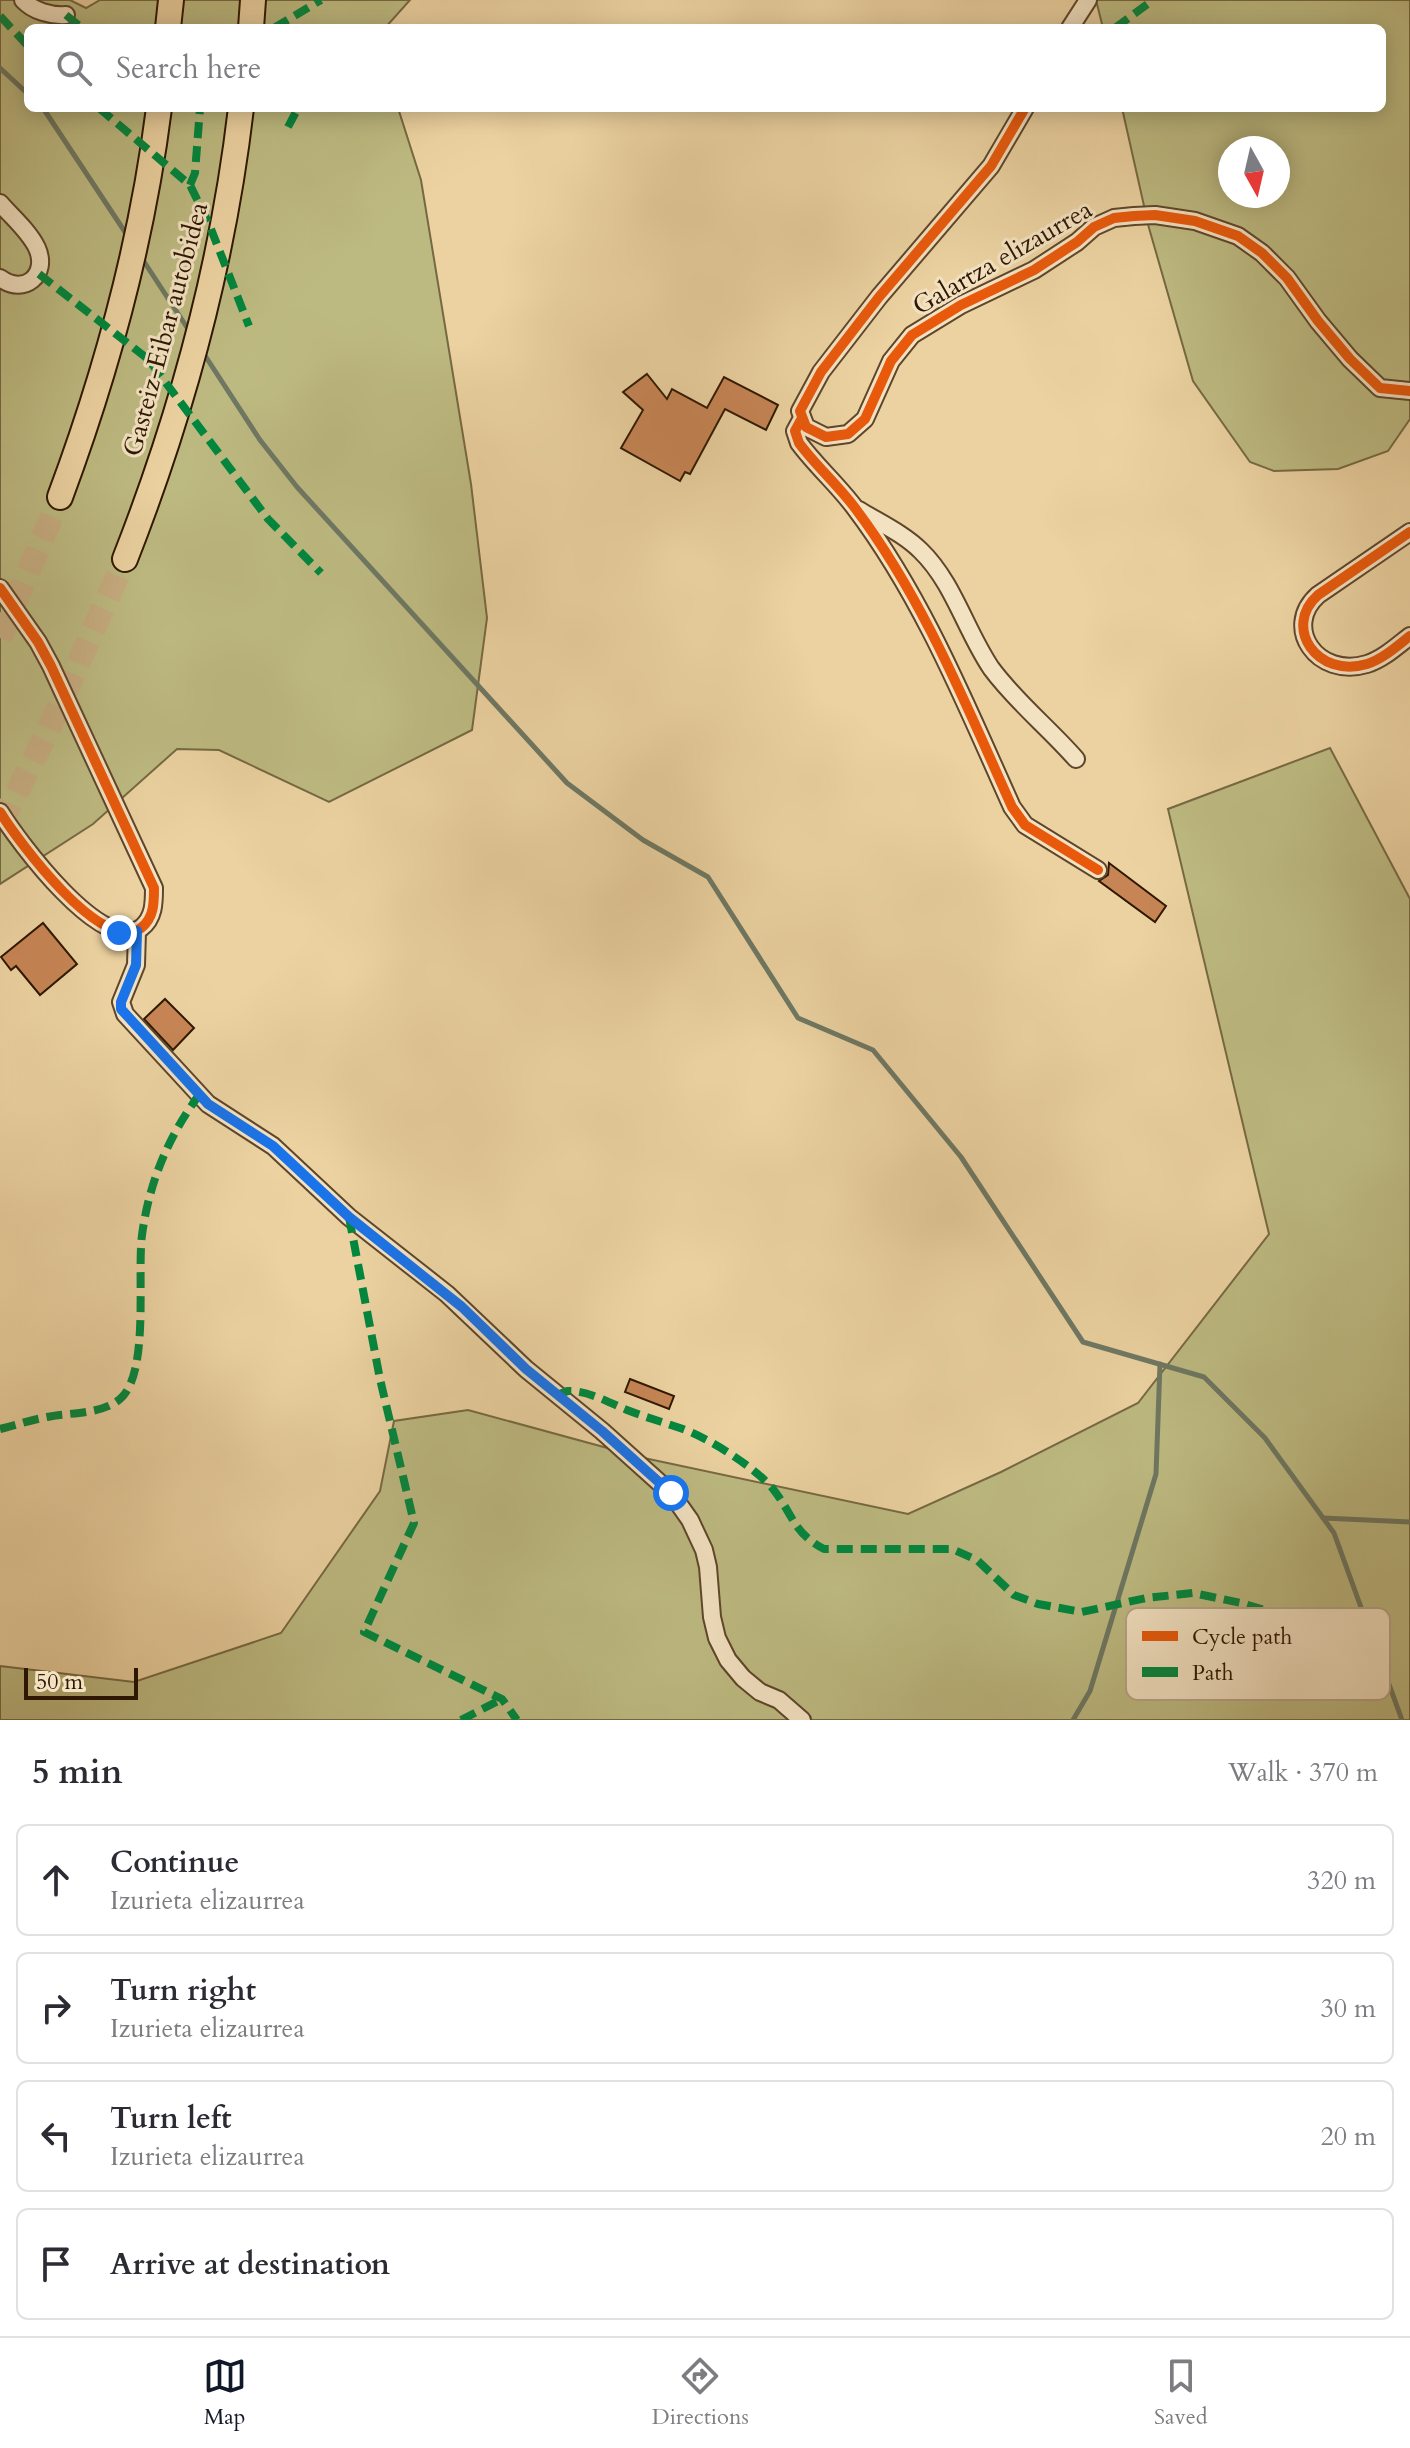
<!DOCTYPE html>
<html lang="en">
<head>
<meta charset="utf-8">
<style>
  body { margin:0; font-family:Cardo,serif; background:#f7f7f7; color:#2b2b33 }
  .compass { position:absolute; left:1218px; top:136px; width:72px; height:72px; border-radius:50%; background:#fff; box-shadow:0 4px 20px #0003; rotate:172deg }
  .scale { position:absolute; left:24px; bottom:20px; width:114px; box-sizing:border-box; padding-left:8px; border:4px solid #2e1803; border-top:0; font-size:22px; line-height:28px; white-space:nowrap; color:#2e1803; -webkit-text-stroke:6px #f3e2c2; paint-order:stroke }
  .stop { position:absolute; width:24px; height:24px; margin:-18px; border:6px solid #1a73e8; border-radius:50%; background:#fff }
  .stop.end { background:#1a73e8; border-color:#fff; box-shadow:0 2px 8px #0008 }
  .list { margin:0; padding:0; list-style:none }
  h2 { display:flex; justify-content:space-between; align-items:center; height:104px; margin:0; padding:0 32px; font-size:34px }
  h2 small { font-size:26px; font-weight:400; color:#7c7c81 }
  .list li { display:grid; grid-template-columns:52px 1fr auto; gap:24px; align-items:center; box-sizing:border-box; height:112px; margin:0 16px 16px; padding:0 16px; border:2px solid #e1e1e2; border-radius:12px }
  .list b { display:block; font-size:30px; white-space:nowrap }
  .list p { margin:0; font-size:26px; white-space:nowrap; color:#7c7c81 }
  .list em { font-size:26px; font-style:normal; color:#7c7c81 }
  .icon { flex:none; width:44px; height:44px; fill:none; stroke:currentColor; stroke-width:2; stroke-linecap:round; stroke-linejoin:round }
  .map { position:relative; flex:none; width:1410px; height:1720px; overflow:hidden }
  .search { position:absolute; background:#fff; box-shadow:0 4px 20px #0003; left:24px; right:24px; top:24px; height:88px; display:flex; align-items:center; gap:20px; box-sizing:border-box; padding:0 28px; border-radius:12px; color:#7c7c81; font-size:30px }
  .sheet { height:616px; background:#fff }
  nav { display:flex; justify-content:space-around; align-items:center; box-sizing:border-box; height:112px; border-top:2px solid #e1e1e2; background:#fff; font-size:22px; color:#7c7c81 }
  nav a { display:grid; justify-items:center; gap:4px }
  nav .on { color:#111827 }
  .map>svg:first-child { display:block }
</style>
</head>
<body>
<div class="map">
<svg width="1410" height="1720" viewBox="0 0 1410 1720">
  <rect width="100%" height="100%" fill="#ecd2a1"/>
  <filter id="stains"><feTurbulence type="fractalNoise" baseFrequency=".0025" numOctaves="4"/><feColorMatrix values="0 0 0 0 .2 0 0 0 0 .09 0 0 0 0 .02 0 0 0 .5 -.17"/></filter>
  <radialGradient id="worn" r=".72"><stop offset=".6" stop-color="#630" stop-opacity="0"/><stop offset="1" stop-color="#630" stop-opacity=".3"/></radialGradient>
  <g fill="#bdba81" stroke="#766942" stroke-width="2" fill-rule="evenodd">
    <polygon points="0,0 70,0 86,8 100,0 410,0 385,28 28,28 28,108 398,108 421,180 471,484 487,618 472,730 329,802 219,750 177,749 93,824 0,884"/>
    <path d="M1096,0H1410V419L1388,451L1338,469L1274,471L1250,462L1193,381L1149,228L1122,108H1382V28H1103ZM1230,148H1278V196H1230Z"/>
    <polygon points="1330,748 1410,899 1410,1720 0,1720 0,1666 134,1682 281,1633 380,1491 394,1421 468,1410 644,1458 908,1514 1001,1472 1138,1403 1269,1234 1168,809"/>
  </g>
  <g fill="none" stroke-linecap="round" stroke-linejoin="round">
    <g stroke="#6e7863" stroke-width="5">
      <polyline points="0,68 28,94"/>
      <polyline points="43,108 129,238"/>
      <polyline points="141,257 190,332"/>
      <polyline points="202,351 260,440 297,487 567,783 643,840 708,877 798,1018 873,1050 961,1157 1083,1342 1204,1377 1265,1438 1334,1533 1402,1720"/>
      <polyline points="1323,1518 1410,1522"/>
      <polyline points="1073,1720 1090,1691 1156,1474 1160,1364"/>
    </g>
  </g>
  <g fill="#c78555" stroke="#2e1803" stroke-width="2">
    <polygon points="647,374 667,399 672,389 707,408 724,377 778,405 766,430 725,409 690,474 685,472 680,481 621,448 643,410 623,392"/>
    <polygon points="1109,863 1166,906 1155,922 1099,881 1108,875"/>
    <polygon points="43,923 77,964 40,995 16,966 11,970 1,957"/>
    <polygon points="165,999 194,1028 173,1050 144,1019"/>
    <polygon points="630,1379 674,1396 669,1409 625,1392"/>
  </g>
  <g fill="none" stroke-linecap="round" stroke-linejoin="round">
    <g stroke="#c6ad81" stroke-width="24" stroke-dasharray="24 12" stroke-linecap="butt">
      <polyline points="0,638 60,497"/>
      <polyline points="0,825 46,735 125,559"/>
    </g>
    <g stroke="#5e462a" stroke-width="20">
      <g id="minor">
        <path d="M23,0C33,11 51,16 66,15"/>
        <polyline points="1070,28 1088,0"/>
        <polyline points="1025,108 991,166 879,297 821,372 800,411 806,427 826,437 848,434 865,419 891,361 912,335 961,305 1034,270 1077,242 1094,227 1114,218 1134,216 1155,215 1195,221 1238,236 1262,253 1287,278 1318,321 1350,359 1380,388 1410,391"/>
        <path d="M0,203C12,217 29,231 37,248C49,275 24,296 0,278"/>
        <path d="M801,420L795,431L799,443C816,466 838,485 855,508C923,598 966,705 1012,807L1025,825L1098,870"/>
        <path d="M859,510C880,523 904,534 921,551C953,582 966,631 991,668C1016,702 1048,727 1076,759"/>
        <path d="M1410,532L1318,595C1282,627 1317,679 1367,664C1383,659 1397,646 1410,636"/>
        <path d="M0,588L38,642L51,666L154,888C154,903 154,918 141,928C103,956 18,841 0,812"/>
        <polyline points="137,931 136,965 121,1002 125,1014 208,1104 273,1146 349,1217 447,1294 526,1369 602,1431 671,1493 690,1520 704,1550 708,1567 712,1617 717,1638 728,1660 743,1678 760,1692 779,1700 802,1720"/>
      </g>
    </g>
    <g stroke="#2e1803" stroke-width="28">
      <g id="highway">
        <polyline points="168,28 171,0"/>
        <polyline points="251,28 253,0"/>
        <path d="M60,497C107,371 142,242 159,108"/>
        <path d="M125,559C182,414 223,263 241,108"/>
      </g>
    </g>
    <use href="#minor" stroke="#f3e2c2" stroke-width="16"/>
    <use href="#highway" stroke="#ecd2a1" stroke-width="24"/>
    <g stroke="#00873e" stroke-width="8" stroke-dasharray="16 8" stroke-linecap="butt">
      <polyline points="66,15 82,28"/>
      <polyline points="0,16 28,46"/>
      <polyline points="274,28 321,0"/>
      <polyline points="1115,28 1153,0"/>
      <polyline points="99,108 190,185 209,224 249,326"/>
      <polyline points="288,127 298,108"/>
      <polyline points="190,185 195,173 200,108"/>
      <polyline points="39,274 148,359 268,519 321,573"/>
      <polyline points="349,1217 380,1379 414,1523 364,1632 502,1699 517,1720"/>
      <path d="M556,1395C560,1394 564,1392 568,1391C587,1390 610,1403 627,1410C645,1417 662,1422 680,1428C707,1437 755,1467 773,1489C793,1514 793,1533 824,1549H952L977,1560L1014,1595L1038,1604L1082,1612L1146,1598L1193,1593L1241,1603L1281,1615L1323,1616"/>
      <path d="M0,1429C16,1425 31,1420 47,1417C70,1412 106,1415 123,1396C149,1367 137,1274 142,1235C149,1183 168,1137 199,1095"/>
      <polyline points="461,1720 502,1699"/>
    </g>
    <g stroke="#f3e2c2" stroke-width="15">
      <g id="cycleway">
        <polyline points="1025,108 991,166 879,297 821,372 800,411 806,427 826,437 848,434 865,419 891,361 912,335 961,305 1034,270 1077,242 1094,227 1114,218 1134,216 1155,215 1195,221 1238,236 1262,253 1287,278 1318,321 1350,359 1380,388 1410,391"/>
        <path d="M801,420L795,431L799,443C816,466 838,485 855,508C923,598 966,705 1012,807L1025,825L1098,870"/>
        <path d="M1410,532L1318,595C1282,627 1317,679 1367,664C1383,659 1397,646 1410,636"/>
        <path d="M0,588L38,642L51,666L154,888C154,903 154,918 141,928C103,956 18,841 0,812"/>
      </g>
    </g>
    <use href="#cycleway" stroke="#e8590c" stroke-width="10"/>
  </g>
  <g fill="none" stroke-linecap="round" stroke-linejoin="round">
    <polyline stroke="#1a73e8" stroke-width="10" points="119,933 137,931 136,965 121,1002 121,1009 208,1104 273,1146 349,1217 462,1307 526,1369 602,1431 671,1493"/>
  </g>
  <g text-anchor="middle" stroke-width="6" stroke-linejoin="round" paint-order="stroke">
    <g font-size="26" fill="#2e1803" stroke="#f3e2c2">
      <text transform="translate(1002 257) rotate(-30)" y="9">Galartza elizaurrea</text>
      <text transform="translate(165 329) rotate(-75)" y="9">Gasteiz-Eibar autobidea</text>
    </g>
  </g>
  <rect x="1126" y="1608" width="264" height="92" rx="12" fill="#f3e2c2" stroke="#b8a589" stroke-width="2"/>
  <rect x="1142" y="1631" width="36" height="10" fill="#e8590c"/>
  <rect x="1142" y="1667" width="36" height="10" fill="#00873e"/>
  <g font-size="22" fill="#2e1803">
    <text x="1192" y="1644">Cycle path</text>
    <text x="1192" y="1680">Path</text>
  </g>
  <rect width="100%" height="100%" filter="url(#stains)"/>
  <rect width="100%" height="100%" fill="url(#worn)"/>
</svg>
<svg class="compass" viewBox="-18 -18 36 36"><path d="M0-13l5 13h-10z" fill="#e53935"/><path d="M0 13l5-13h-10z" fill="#7c7c81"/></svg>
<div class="scale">50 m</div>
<div class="stop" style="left:671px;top:1493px"></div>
<div class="stop end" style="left:119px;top:933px"></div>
<div class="search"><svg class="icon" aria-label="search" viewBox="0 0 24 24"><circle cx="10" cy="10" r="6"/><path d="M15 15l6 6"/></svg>Search here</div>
</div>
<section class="sheet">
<h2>5 min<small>Walk · 370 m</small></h2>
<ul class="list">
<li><svg class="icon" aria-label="ahead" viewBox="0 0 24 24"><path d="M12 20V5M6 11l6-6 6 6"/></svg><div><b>Continue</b><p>Izurieta elizaurrea</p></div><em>320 m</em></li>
<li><svg class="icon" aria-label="right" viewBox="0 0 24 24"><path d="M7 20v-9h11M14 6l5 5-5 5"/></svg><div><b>Turn right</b><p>Izurieta elizaurrea</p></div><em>30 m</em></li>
<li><svg class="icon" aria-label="left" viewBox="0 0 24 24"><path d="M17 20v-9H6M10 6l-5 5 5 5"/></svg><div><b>Turn left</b><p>Izurieta elizaurrea</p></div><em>20 m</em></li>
<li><svg class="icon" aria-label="arrive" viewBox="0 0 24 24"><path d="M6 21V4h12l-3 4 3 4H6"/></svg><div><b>Arrive at destination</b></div></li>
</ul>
</section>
<nav>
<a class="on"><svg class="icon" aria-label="map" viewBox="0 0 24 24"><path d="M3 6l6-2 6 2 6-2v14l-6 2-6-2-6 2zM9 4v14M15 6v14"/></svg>Map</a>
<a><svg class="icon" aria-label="directions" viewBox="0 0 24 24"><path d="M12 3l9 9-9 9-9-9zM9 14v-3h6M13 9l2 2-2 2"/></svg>Directions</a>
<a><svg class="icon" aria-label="saved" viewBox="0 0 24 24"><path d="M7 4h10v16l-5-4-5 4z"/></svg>Saved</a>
</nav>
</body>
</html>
